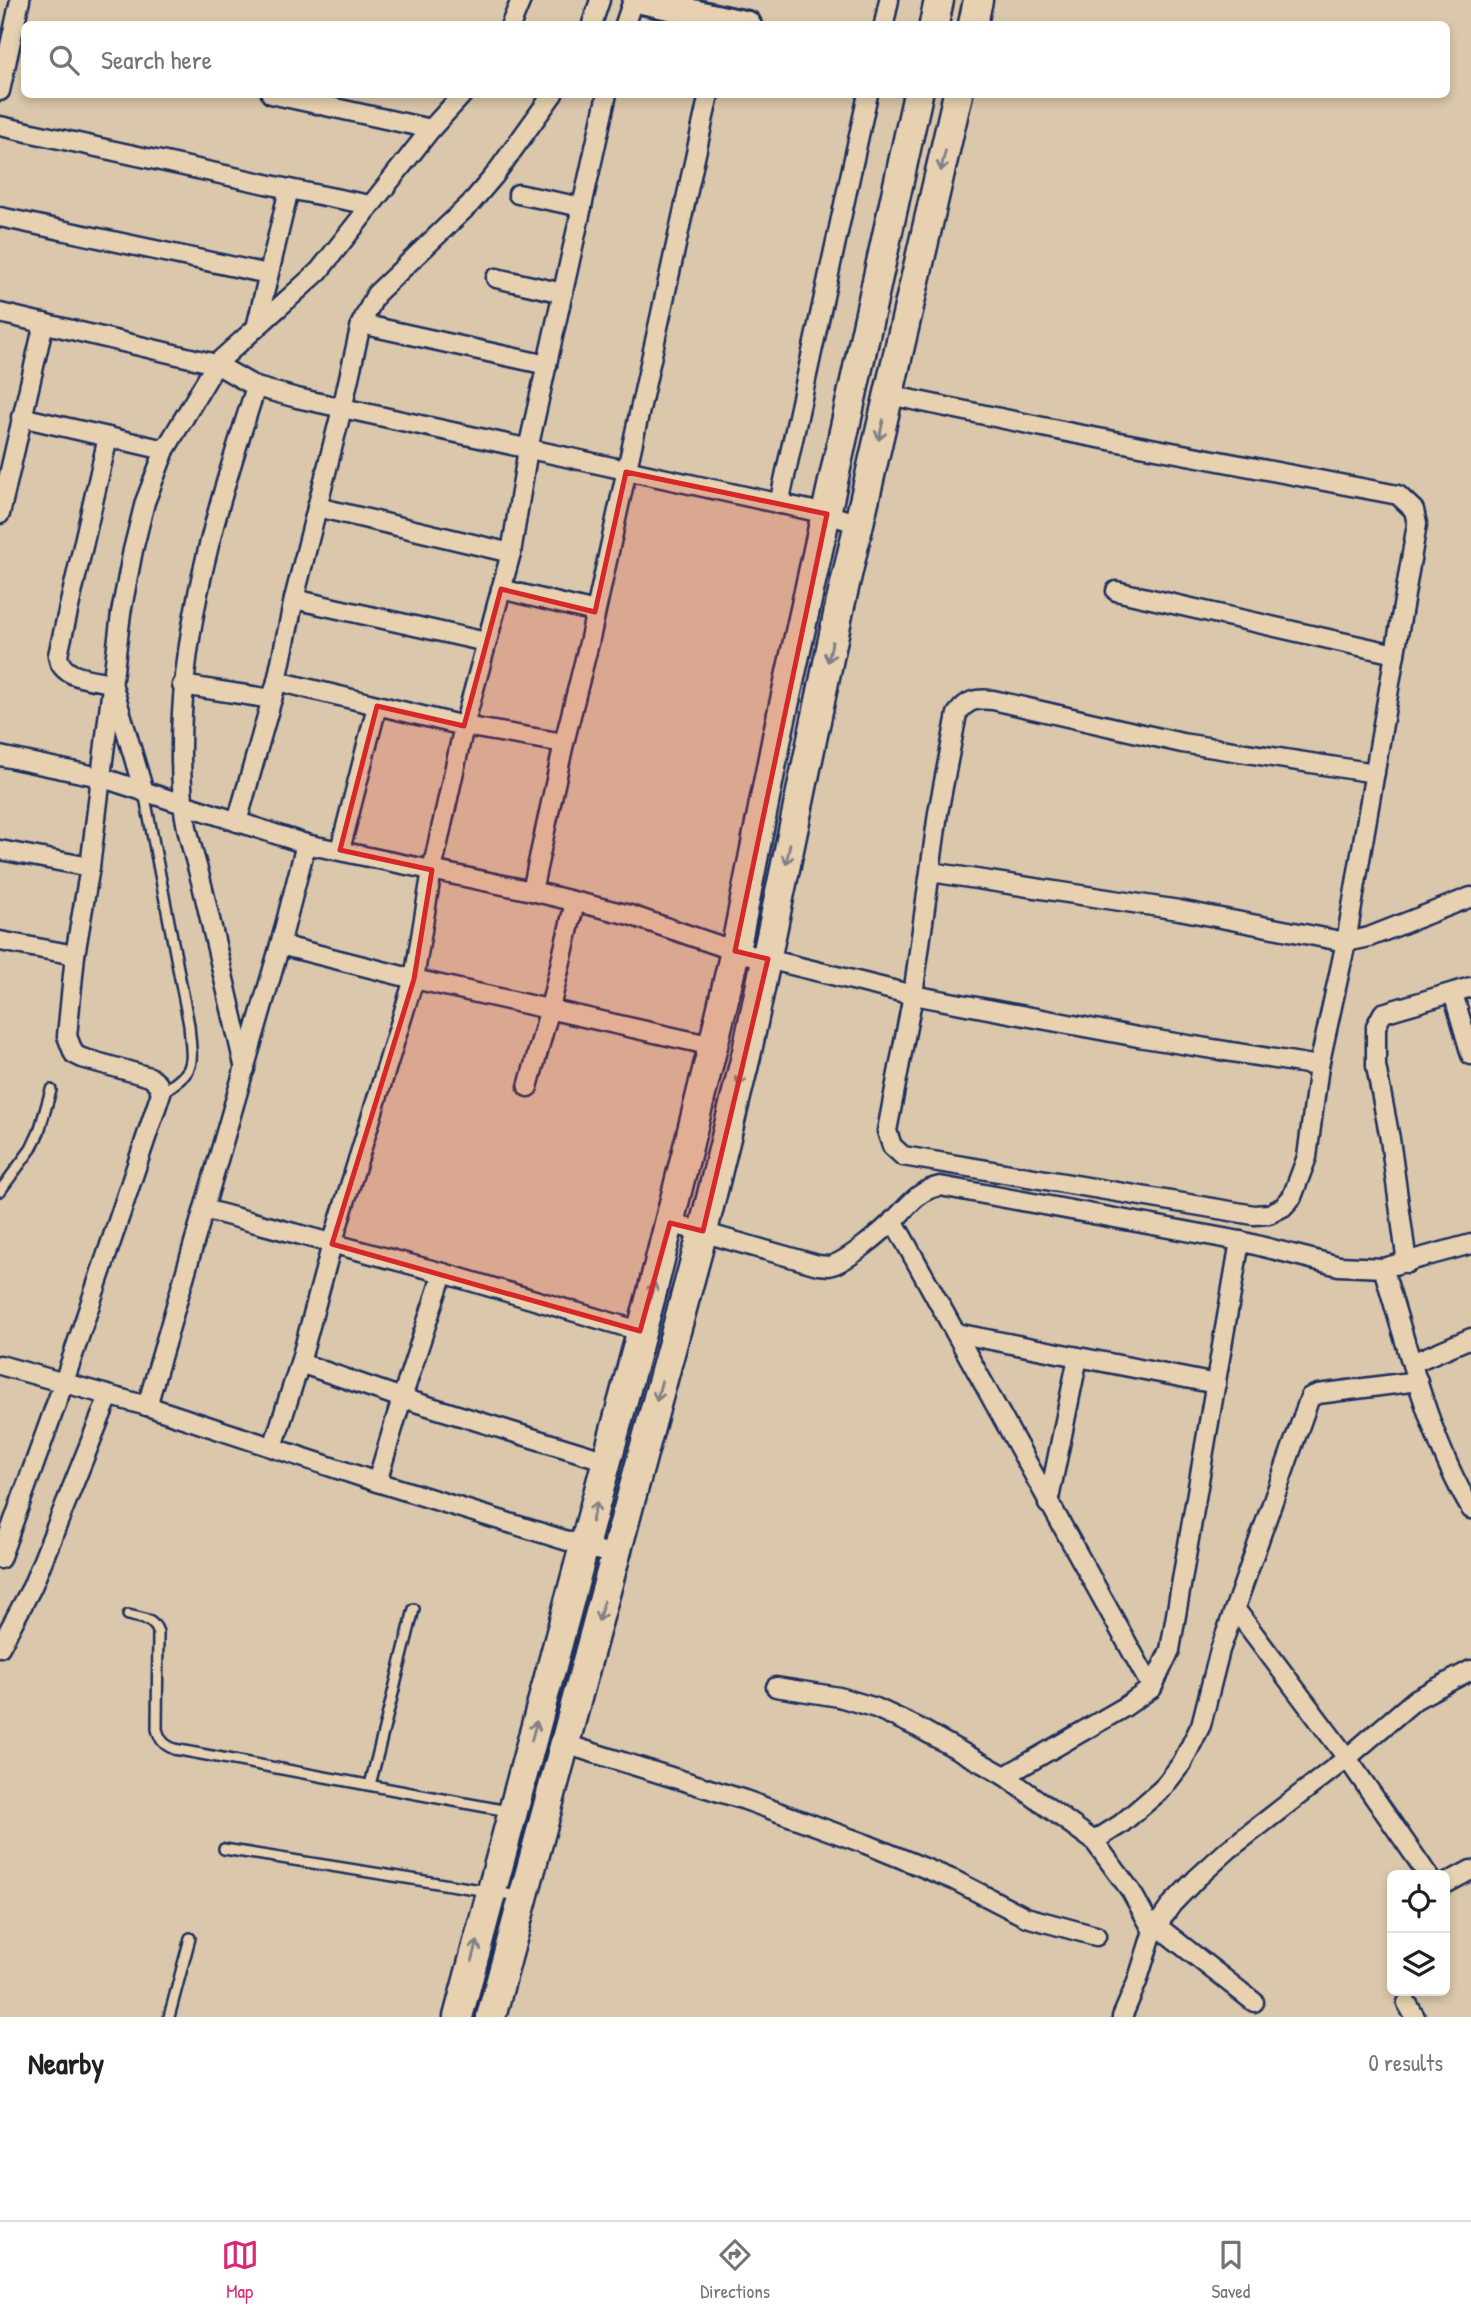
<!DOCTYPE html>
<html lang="en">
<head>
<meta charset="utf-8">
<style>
  body { margin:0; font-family:"Patrick Hand",sans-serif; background:#f6f6f6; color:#202124 }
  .controls { position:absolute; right:21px; bottom:21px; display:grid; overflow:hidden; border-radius:10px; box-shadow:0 4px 10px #0003 }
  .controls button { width:63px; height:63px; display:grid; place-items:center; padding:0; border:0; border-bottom:2px solid #e0e0e0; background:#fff; color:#202124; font:35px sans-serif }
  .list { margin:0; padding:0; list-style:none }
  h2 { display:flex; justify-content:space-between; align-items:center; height:91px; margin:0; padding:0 28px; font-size:30px }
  h2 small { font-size:23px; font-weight:400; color:#757577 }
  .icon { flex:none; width:38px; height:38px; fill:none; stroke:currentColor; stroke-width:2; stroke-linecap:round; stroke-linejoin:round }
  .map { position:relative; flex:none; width:1471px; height:2017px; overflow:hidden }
  .search { position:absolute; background:#fff; box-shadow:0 4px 10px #0003; left:21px; right:21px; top:21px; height:77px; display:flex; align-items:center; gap:18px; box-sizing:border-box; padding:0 24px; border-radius:10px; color:#757577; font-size:26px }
  .sheet { height:203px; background:#fff }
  nav { display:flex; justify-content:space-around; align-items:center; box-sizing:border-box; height:98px; border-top:2px solid #e0e0e0; background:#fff; font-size:19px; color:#757577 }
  nav a { display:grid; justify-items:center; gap:4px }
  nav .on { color:#db2777 }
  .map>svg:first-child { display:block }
</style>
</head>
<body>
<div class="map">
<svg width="1471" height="2017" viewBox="0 0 1471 2017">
  <rect width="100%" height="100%" fill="#dbc7ab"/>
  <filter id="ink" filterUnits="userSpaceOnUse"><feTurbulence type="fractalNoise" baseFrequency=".0143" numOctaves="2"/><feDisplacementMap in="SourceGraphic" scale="14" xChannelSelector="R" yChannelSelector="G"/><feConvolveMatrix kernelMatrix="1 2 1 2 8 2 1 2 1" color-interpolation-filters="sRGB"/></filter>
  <g filter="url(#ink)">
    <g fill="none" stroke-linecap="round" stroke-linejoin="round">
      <g stroke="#1b2f5e" stroke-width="14">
        <g id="lane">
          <path d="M144,792L189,1025C192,1066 198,1069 161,1093"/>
          <polyline points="0,1191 31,1149 39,1132 51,1090"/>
          <path d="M128,1615C140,1618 154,1619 158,1632L157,1729C160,1740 163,1744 174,1749L508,1811"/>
          <polyline points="370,1785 414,1609"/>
          <polyline points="224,1849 519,1896"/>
          <polyline points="169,2017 190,1938"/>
        </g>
      </g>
      <g stroke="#1b2f5e" stroke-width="23">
        <g id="street">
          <polyline points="511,24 521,0"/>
          <polyline points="592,24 600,0"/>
          <polyline points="625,24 633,0"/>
          <polyline points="884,24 889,0"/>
          <polyline points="0,91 20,0"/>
          <polyline points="271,94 431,129"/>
          <polyline points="0,126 289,189 370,205"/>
          <polyline points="518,194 582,207"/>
          <polyline points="0,217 268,274"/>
          <polyline points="496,278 563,293"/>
          <polyline points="0,313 216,364 256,387 297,398 827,514 859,524"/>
          <polyline points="361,324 547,365"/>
          <polyline points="256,328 289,189"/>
          <path d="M889,395L1072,433L1398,495L1414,510L1417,524L1346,942L1319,1066L1307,1157L1292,1197L1283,1207L1269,1214L1254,1215L903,1156L892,1146L887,1131L913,995L938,813L957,714C967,700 976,698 993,700L1182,743L1375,773"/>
          <polyline points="21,417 165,450"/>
          <path d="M108,437L58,655C60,679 93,679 112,683L144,792"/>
          <polyline points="779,504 868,94"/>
          <polyline points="317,507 511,553"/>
          <polyline points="0,514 44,323"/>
          <polyline points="501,589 595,612"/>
          <polyline points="1116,591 1395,654"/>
          <polyline points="294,599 486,642"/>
          <polyline points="277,681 464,726 564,743"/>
          <polyline points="182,685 272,699"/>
          <polyline points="0,756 100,777 306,844 532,891 630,915 735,951 913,995 1138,1037 1319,1066"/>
          <polyline points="237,822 277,681 294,599 342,409 361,324 376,294 471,203 494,176 553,94"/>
          <polyline points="0,850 90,867"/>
          <polyline points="340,850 377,706"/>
          <polyline points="931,872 1179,910 1346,942 1369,937 1471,897"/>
          <polyline points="532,891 564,743 589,643 709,94"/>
          <polyline points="0,941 75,955"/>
          <polyline points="280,945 414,979 713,1046"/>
          <polyline points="1453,993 1471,1055"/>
          <path d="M245,1069C231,1009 217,949 203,889C196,860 185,830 183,801C171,659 212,521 256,387"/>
          <polyline points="528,1087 550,1008 575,902"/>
          <polyline points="204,1209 443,1273 640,1331"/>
          <polyline points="893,1220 1152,1688"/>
          <path d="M670,1223L818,1265C821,1265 825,1266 829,1266C846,1263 883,1231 896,1218C910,1204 919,1190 940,1186L1240,1241L1339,1266L1383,1268L1471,1244"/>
          <polyline points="1407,1263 1390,1139 1376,1066 1376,1026 1383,1013 1471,987"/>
          <path d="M1383,1268C1407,1345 1430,1441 1471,1509"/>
          <polyline points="956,1333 1216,1384"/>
          <polyline points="300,1363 402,1398 607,1461"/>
          <polyline points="1412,1363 1471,1338"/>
          <polyline points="0,1365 147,1406 377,1482 616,1556"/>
          <polyline points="147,1406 280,945 306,844"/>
          <polyline points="273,1447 300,1363 332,1244 414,979 432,870 464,726 511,553 528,449 607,94"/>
          <polyline points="377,1482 402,1398 443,1273"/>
          <polyline points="1048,1504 1078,1357"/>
          <polyline points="0,1559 64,1382 161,1093 158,1084 150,1077 82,1058 74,1054 67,1036 75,955 90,867 121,613 133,550 145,502 165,450 216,364 319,271 431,129 463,94"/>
          <polyline points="1236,1610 1347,1758 1428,1875"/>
          <polyline points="0,1647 32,1587 109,1396"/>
          <polyline points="776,1687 839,1697 876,1708 917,1727 1005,1776 1094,1841 1131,1891 1153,1931 1137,1982 1122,2017"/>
          <polyline points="565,1744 745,1800 866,1844 954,1880 1026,1917 1096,1936"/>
          <polyline points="1005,1776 1123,1708 1152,1688 1170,1650 1240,1241"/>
          <polyline points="1094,1841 1121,1824 1162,1789 1182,1763 1201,1725 1220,1650 1310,1397 1318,1394 1418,1381"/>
          <polyline points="1445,1884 1471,1870"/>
          <polyline points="1156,1925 1254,2002"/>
          <polyline points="1153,1931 1172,1904 1197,1878 1228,1850 1347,1758 1416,1699 1471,1670"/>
          <polyline points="1407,2003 1415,2017"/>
        </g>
      </g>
      <g stroke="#1b2f5e" stroke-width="30">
        <polyline id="secondary" points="637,0 748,24"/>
      </g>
      <g stroke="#1b2f5e" stroke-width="33">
        <g id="primary">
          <polyline points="934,24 939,0"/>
          <polyline points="973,24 978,0"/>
          <polyline points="458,2017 652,1292 713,1046 735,951 777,737 918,94"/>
          <polyline points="491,2017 703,1231 746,1056 839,610 958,94"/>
        </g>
      </g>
      <use href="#lane" stroke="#e7d1b0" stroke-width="9"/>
      <use href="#street" stroke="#e7d1b0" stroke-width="18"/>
      <use href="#secondary" stroke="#e7d1b0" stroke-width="24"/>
      <use href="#primary" stroke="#e7d1b0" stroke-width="28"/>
    </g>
    <defs><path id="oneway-shaft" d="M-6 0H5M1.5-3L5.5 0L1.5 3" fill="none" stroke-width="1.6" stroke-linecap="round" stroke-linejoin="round" transform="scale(1.75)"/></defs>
    <g stroke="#818087">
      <use href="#oneway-shaft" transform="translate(943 161) rotate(103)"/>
      <use href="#oneway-shaft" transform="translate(881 430) rotate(103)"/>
      <use href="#oneway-shaft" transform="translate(830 652) rotate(102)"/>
      <use href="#oneway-shaft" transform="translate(788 854) rotate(101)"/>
      <use href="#oneway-shaft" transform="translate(741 1076) rotate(104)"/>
      <use href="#oneway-shaft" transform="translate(652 1292) rotate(-74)"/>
      <use href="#oneway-shaft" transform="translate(659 1391) rotate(104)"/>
      <use href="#oneway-shaft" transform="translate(594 1512) rotate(-75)"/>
      <use href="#oneway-shaft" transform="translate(601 1611) rotate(105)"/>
      <use href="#oneway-shaft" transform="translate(534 1731) rotate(-75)"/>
      <use href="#oneway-shaft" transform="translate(475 1951) rotate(-75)"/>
    </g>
  </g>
  <path fill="#d62828" fill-opacity="0.2" stroke="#d62828" stroke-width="5" stroke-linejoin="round" d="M626,472L827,514L735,951L768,959L703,1231L670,1223L640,1331L332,1244L414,979L432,870L340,850L377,706L464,726L501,589L595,612Z"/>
</svg>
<div class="controls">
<button><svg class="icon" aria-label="locate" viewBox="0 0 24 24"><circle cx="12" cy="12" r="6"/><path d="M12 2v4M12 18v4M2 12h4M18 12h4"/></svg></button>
<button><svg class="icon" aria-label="layers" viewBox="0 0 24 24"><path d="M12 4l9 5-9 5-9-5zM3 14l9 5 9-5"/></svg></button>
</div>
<div class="search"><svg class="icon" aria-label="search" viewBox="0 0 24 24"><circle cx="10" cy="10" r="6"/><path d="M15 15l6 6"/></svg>Search here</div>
</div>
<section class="sheet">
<h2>Nearby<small>0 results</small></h2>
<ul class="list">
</ul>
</section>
<nav>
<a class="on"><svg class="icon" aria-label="map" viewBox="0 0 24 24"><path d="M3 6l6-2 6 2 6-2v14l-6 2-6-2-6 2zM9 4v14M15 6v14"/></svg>Map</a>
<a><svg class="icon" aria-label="directions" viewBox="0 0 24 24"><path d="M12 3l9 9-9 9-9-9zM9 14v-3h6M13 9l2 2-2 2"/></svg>Directions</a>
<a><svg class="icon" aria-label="saved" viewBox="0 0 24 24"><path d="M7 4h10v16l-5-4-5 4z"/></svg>Saved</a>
</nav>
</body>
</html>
